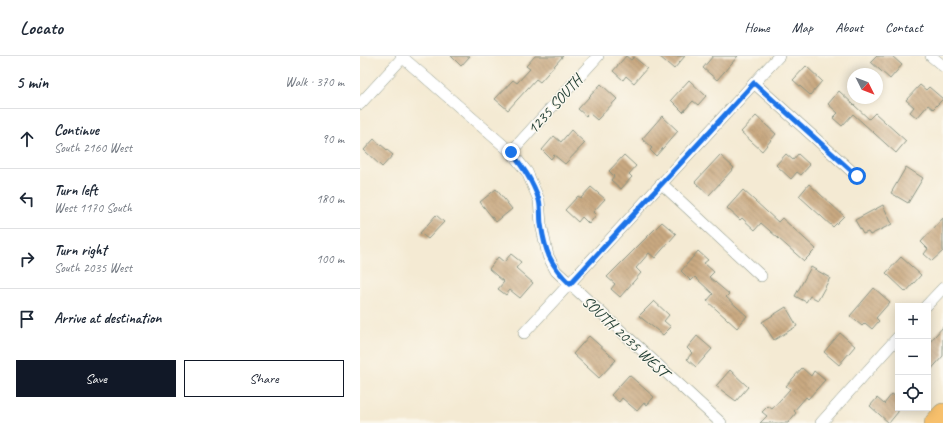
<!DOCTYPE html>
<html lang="en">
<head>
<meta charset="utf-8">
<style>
  body { margin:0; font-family:Caveat,sans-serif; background:#f2f2f3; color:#1f2937 }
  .controls { position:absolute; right:12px; bottom:12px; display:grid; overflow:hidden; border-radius:0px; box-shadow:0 2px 10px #0003 }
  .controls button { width:36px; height:36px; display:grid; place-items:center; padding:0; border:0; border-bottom:1px solid #e0e1e3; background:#fff; color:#1f2937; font:20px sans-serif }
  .compass { position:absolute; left:487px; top:12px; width:36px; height:36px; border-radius:50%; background:#fff; box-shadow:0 2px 10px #0003; rotate:132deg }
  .stop { position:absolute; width:12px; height:12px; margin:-9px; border:3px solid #1a73e8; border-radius:50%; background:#fff }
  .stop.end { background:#1a73e8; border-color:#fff; box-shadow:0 1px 4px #0008 }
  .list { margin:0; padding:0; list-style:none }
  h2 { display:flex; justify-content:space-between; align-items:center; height:52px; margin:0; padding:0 16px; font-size:17px }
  h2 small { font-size:13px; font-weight:400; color:#747a83 }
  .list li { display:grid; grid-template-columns:26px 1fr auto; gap:12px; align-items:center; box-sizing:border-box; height:60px; padding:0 16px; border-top:1px solid #e0e1e3 }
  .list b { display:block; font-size:15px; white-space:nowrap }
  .list p { margin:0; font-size:13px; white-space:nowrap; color:#747a83 }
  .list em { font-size:13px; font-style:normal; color:#747a83 }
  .actions { display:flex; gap:8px; padding:12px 16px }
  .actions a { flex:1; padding:9px 0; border:1px solid #111827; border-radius:0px; text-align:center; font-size:14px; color:#111827 }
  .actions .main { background:#111827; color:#fff }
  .icon { flex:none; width:22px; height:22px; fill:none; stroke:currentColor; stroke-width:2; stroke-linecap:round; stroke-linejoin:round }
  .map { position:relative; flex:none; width:583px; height:367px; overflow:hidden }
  header { display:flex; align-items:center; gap:24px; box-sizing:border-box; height:56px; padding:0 20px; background:#fff; border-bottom:1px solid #e0e1e3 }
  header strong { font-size:19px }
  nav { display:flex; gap:22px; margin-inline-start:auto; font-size:14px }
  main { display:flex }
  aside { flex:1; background:#fff }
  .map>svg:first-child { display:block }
</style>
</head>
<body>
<header>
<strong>Locato</strong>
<nav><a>Home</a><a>Map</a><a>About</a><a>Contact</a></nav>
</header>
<main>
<aside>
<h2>5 min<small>Walk · 370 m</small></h2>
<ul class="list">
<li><svg class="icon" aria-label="ahead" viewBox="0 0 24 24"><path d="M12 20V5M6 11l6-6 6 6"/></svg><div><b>Continue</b><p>South 2160 West</p></div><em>90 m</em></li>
<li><svg class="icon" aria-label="left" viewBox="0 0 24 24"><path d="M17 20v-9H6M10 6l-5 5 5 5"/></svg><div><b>Turn left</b><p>West 1170 South</p></div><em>180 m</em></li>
<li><svg class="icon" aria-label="right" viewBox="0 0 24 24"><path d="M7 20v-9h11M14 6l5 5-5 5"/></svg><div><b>Turn right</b><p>South 2035 West</p></div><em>100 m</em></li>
<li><svg class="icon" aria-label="arrive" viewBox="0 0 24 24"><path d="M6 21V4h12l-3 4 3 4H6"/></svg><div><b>Arrive at destination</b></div></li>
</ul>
<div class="actions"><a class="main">Save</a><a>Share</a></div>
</aside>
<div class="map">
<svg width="583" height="367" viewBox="0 0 583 367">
  <defs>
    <pattern id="building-back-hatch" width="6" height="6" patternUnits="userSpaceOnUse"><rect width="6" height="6" fill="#c9a981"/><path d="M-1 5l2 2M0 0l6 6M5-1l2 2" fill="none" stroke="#a38b6a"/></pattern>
  </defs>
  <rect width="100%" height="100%" fill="#fbf7ec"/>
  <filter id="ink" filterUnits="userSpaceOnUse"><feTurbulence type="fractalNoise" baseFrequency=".025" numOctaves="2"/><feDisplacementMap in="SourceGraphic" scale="8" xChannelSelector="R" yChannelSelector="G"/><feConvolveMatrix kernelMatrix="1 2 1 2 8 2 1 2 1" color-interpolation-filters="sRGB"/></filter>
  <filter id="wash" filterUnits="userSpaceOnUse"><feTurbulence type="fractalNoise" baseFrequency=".012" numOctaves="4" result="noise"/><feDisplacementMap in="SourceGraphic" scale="16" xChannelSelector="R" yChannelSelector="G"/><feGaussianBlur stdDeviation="0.9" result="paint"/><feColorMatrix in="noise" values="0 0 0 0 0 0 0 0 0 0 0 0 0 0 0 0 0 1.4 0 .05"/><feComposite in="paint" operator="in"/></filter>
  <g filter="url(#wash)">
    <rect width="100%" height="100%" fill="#f4ead3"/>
    <g id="blocks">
      <g fill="url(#building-back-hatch)">
        <polygon points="91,0 110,0 101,10"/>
        <polygon points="175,0 203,0 180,26 176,23 148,54 135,43 153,24 157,27 170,13 166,10"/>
        <polygon points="266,0 271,4 274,1 287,12 274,27 266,20 263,24 253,15"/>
        <polygon points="299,0 325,0 314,13"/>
        <polygon points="353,0 378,0 357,24 343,12"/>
        <polygon points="517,0 532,0 542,9 530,23 511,6"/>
        <polygon points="446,10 462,25 450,39 433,24"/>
        <polygon points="329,24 346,40 338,49 333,45 323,56 311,44"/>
        <polygon points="241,28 257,43 237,64 229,57 226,60 218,53"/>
        <polygon points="560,29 566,34 569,31 583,43 573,53 568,49 557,62 550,56 554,51 546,44"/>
        <polygon points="479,35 509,63 515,57 546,85 536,97 493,58 482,70 473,62 478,57 468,48"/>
        <polygon points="302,60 318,75 296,100 290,94 292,92 282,83"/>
        <polygon points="396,60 416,78 402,95 381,76"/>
        <polygon points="211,74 225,87 205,108 194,99 191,103 182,94 194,80 201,86"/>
        <polygon points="14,83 33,99 22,111 4,94"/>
        <polygon points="426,98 433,104 438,98 450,109 441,119 437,116 431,123 416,109"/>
        <polygon points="264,99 276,110 269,118 272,121 261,133 251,124 254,120 249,115"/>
        <polygon points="360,99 374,112 349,139 335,126"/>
        <polygon points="546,111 563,122 548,147 531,137"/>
        <polygon points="449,128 484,160 473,171 439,140"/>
        <polygon points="231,131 245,143 233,156 236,159 229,168 222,161 218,166 205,154 218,140 221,142"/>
        <polygon points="136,133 152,153 136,166 120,146"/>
        <polygon points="383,134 418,166 422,162 456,193 444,205 401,167 395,174 382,162 380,164 367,152"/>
        <polygon points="523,149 532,168 510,179 508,176 503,178 495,164"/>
        <polygon points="76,159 84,166 68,183 60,177"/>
        <polygon points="583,162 583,195 572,205 564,198 568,193 561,186"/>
        <polygon points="302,166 316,178 295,202 289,197 276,212 281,217 260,241 251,233 255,228 247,221"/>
        <polygon points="338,195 348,204 344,207 354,216 349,221 369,238 366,241 387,260 377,272 347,245 353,238 335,221 331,225 321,215"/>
        <polygon points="151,198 161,206 156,212 173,227 160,242 150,234 146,239 138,233 144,226 129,213 138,201 144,206"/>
        <polygon points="541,201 561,219 546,236 526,217"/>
        <polygon points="451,211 470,222 458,244 450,240 446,246 435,240"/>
        <polygon points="514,232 530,246 516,262 519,265 512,273 505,267 502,270 490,260"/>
        <polygon points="294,245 309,259 304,265 311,271 303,279 279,260"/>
        <polygon points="426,251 437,270 414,284 402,266"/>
        <polygon points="583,271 583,300 568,317 568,288"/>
        <polygon points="480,277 495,290 479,309 464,296"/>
        <polygon points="229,280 256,304 239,322 213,298"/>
        <polygon points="337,280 352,293 336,311 327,303 332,297 327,292"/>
        <polygon points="442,312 451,320 454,315 465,324 448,343 446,341 434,355 436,357 428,367 400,367 407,360 402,356 408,350 412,353 430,333 426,330"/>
        <polygon points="370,314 388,331 376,345 356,330"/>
        <polygon points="269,319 294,341 287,349 284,347 277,355 262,342 259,346 251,339"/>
        <polygon points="532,338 538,342 538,356 529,367 510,350 517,342 524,348"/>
      </g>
    </g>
  </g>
  <g filter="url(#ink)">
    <use href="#blocks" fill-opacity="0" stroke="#8a9484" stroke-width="1"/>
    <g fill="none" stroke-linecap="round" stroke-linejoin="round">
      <g stroke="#8a9484" stroke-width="12">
        <g id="street">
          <polyline points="41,0 151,96 167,116 179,144 181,168 188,200 196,215 361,367"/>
          <polyline points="571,0 583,10"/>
          <polyline points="394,27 497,120"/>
          <polyline points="0,48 44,0"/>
          <polyline points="151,96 238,0"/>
          <polyline points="302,128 401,220"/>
          <polyline points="566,250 583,232"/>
          <polyline points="164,277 419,0"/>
          <polyline points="461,367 538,281"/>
        </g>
      </g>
      <g stroke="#8a9484" stroke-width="22">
        <polyline id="highway" points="575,367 583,358"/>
      </g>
      <use href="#street" stroke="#fff" stroke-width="11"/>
      <use href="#highway" stroke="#f7c06c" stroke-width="21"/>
    </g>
  </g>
  <g fill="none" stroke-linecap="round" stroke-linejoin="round" filter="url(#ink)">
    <path stroke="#1a73e8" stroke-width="5" d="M151,96C162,110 173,125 179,144C181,151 180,160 181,168C185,195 190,209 210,228L394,27L497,120"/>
  </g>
  <g text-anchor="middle" stroke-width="3" stroke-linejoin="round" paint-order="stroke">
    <g font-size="16" fill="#1f3d34" stroke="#fbf7ec">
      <text transform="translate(194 48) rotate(-48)" y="6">1235 SOUTH</text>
      <text transform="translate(266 280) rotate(43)" y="6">SOUTH 2035 WEST</text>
    </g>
  </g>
</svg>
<div class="controls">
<button>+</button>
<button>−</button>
<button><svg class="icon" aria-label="locate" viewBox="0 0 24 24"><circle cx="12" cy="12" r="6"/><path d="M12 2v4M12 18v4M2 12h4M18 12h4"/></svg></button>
</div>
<svg class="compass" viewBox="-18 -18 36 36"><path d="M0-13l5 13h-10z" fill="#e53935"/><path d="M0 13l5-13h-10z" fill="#747a83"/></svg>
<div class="stop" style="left:497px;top:120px"></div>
<div class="stop end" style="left:151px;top:96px"></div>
</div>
</main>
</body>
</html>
